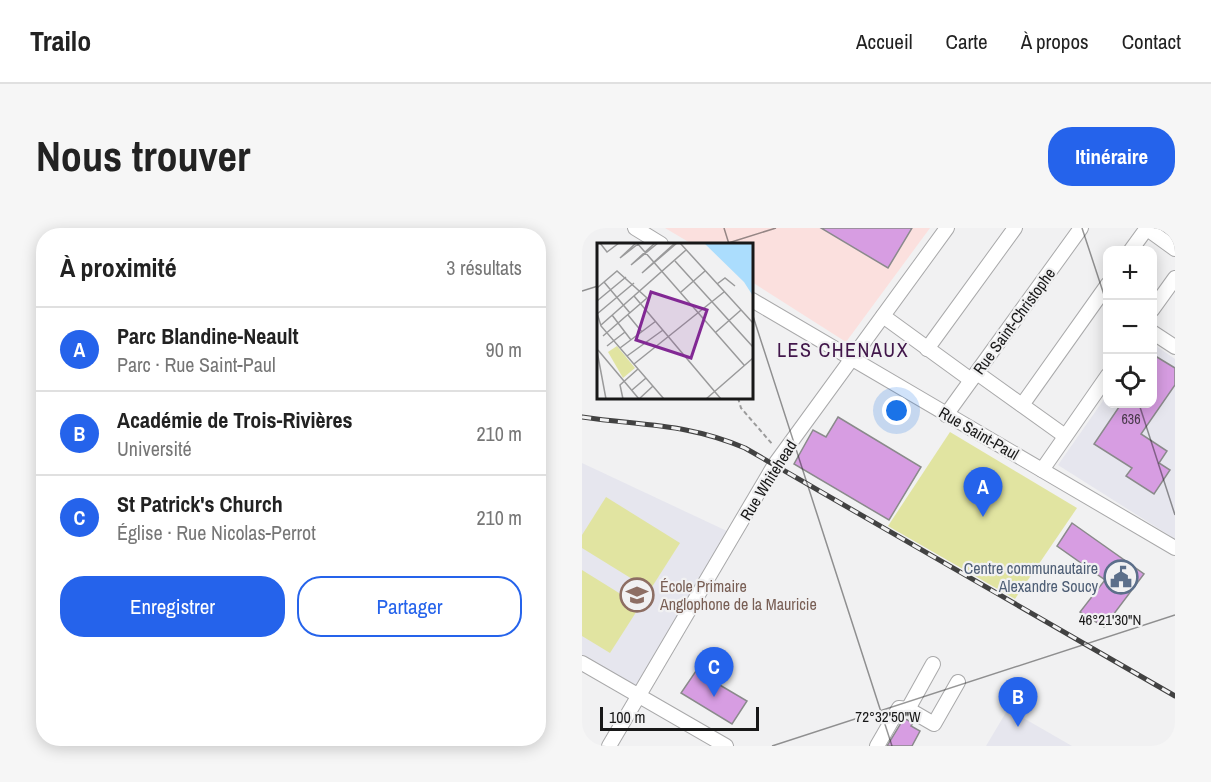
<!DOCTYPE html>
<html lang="fr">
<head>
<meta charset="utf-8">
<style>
  body { margin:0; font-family:"Archivo Narrow",sans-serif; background:#f6f6f6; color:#222 }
  .controls { position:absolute; right:18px; top:18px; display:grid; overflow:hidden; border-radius:12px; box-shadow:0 3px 15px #0003 }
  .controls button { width:54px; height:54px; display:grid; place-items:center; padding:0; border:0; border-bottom:2px solid #e0e0e0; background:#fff; color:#222; font:30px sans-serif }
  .scale { position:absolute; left:18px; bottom:15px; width:159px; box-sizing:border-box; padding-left:6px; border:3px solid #181818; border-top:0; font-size:16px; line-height:21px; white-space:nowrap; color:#181818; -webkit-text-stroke:4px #f1f1f2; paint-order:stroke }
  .you { position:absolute; left:315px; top:183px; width:21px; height:21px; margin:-15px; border:4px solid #fff; border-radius:50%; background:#1a73e8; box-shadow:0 0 0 9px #1a73e833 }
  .badge { display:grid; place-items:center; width:39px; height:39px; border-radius:50%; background:#2563eb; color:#fff; font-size:20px; font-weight:700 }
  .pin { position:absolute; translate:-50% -50px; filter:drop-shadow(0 2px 3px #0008) }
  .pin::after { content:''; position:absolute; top:32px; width:21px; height:18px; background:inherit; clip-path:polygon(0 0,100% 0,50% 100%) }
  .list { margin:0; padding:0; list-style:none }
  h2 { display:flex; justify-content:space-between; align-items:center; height:78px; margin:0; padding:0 24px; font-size:26px }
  h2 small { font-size:20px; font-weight:400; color:#767676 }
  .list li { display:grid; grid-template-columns:39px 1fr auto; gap:18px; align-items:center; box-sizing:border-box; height:84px; padding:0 24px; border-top:2px solid #e0e0e0 }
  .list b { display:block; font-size:22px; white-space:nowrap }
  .list p { margin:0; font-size:20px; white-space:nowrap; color:#767676 }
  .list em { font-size:20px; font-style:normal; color:#767676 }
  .actions { display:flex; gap:12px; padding:18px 24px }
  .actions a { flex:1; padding:14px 0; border:2px solid #2563eb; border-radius:24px; text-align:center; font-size:21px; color:#2563eb }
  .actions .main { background:#2563eb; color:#fff }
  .icon { flex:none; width:33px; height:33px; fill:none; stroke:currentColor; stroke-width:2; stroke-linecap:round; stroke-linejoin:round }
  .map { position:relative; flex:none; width:593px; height:518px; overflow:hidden; border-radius:24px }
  header { display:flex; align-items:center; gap:36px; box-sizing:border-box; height:84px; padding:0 30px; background:#fff; border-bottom:2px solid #e0e0e0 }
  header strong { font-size:28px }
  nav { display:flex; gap:33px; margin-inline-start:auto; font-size:21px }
  .intro { display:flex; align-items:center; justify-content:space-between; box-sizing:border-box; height:144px; padding:0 36px }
  h1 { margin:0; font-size:42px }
  .button { padding:15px 27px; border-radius:24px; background:#2563eb; color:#fff; font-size:21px; font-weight:700 }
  main { display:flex; gap:36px; padding:0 36px }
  aside { flex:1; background:#fff; border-radius:24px; box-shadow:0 3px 15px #0003 }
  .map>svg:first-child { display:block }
</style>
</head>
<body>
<header>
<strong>Trailo</strong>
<nav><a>Accueil</a><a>Carte</a><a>À propos</a><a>Contact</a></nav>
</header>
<div class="intro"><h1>Nous trouver</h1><a class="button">Itinéraire</a></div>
<main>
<aside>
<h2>À proximité<small>3 résultats</small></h2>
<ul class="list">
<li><span class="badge">A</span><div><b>Parc Blandine-Neault</b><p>Parc · Rue Saint-Paul</p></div><em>90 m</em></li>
<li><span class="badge">B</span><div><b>Académie de Trois-Rivières</b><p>Université</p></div><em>210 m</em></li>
<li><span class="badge">C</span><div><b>St Patrick's Church</b><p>Église · Rue Nicolas-Perrot</p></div><em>210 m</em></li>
</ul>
<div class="actions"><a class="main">Enregistrer</a><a>Partager</a></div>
</aside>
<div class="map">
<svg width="593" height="518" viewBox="0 0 593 518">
  <rect width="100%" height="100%" fill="#f1f1f2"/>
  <g fill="#e6e6ee">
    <polygon points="571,116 593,131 593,311 476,237 525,167 526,176 570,176"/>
    <polygon points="0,235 147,304 52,462 0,430"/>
    <polygon points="426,481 490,518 404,518"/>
  </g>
  <polygon fill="#fbe0de" points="83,0 348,0 264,114 170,54 170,16 110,16"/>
  <g fill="#e1e4a1">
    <polygon points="368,204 495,280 433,371 306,298"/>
    <polygon points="24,269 98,315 68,362 0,320 0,307"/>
    <polygon points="0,342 58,378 28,425 0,408"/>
  </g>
  <g fill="#d79de2" stroke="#8a8a8b" stroke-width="1.5">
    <polygon points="239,0 330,0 306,40"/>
    <polygon points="570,126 593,140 593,157 559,206 585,223 577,235 588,242 572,266 544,248 550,240 512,216 539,176 570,176"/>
    <polygon points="256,189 339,239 307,292 212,236 231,202 244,209"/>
    <polygon points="490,295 562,346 522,399 498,384 523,352 475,318"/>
    <polygon points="114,443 165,473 150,496 99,465"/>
    <polygon points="322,490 331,495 329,498 338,503 330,518 305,518"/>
  </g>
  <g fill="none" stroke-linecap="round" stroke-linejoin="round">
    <g stroke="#a9a9aa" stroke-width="16">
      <g id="minor">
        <polyline points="53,0 79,16"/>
        <polyline points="564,0 593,21"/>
        <polyline points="549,22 565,0"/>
        <polyline points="170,72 593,320"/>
        <polyline points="570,82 593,50"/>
        <polyline points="301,88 389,152"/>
        <polyline points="570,104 593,119"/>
        <polyline points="345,121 433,0"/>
        <polyline points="395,145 483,208"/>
        <polyline points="440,177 526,56"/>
        <polyline points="364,187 499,0"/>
        <polyline points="460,242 526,147"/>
        <polyline points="0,435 144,518"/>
        <polyline points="326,481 351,436"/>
        <polyline points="27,518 193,236 365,0"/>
        <polyline points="295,518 317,480 326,481 352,496 376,454"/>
      </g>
    </g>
    <polyline stroke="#9b9b9b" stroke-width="2" stroke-dasharray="4.5 3" stroke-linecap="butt" points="156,170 159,180 191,217"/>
    <use href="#minor" stroke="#fff" stroke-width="14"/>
    <g stroke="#424242" stroke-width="5">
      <path id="rail" d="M0,189C61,198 104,195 163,220L593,468"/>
    </g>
    <use href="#rail" stroke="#f1f1f2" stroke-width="3" stroke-dasharray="9" stroke-linecap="butt"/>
  </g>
  <path fill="none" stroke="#181818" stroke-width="1.5" stroke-opacity="0.45" d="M142,0L147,16M500,0L526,79M143,16L194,0M0,63L16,58M170,85L310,518M557,176L593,287M190,518L593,387"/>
  <defs>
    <g id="civic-ring" transform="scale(1.725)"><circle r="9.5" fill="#f1f1f2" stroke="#5c6f8a" stroke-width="1.5"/><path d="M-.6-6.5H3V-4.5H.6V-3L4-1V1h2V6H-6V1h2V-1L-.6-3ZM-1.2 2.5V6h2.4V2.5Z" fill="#5c6f8a"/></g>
    <g id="school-ring" transform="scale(1.725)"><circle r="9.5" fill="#f1f1f2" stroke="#8d6e63" stroke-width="1.5"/><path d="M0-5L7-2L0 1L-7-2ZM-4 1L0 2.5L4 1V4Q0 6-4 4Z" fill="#8d6e63"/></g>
  </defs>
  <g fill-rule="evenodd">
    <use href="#civic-ring" x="539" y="349"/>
    <use href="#school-ring" x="55" y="367"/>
  </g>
  <g text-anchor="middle" stroke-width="4.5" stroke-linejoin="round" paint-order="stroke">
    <g font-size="14" fill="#48394a">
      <text x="549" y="196">636</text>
    </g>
    <g font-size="16" fill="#181818" stroke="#f1f1f2">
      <text transform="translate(432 93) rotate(-54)" y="6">Rue Saint-Christophe</text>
      <text transform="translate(397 205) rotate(30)" y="6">Rue Saint-Paul</text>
      <text transform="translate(186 252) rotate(-58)" y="6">Rue Whitehead</text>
    </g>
    <g font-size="16" fill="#4e5e75" stroke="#f1f1f2" text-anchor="end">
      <text x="516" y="346">Centre communautaire<tspan x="516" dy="18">Alexandre Soucy</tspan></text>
    </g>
    <g font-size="16" fill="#785e54" stroke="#f1f1f2" text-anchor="start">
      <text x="78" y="364">École Primaire<tspan x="78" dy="18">Anglophone de la Mauricie</tspan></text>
    </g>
    <g font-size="20" letter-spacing="1.5" fill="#41164a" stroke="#f1f1f2">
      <text x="261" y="129">LES CHENAUX</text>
    </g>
  </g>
  <g transform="translate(15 15)">
    <rect width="156" height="156" fill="#f1f1f2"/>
    <path d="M20,103L38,125L26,135L11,109Z" fill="#e1e4a1"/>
    <path d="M107,0H156V53L147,39Z" fill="#abddfd"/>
    <path fill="none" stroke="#9a9a9b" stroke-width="1.5" d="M3,0L10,9L22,0M39,0L23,15L41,1M40,0L147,122M58,0L34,22L61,0M78,0L45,30L80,0M83,0L156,80M78,18L156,104M7,39L33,70M120,41L128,35L138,43M0,45L20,28L50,55L6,93M84,49L108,28M37,53L124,156M0,58L29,34M0,70L4,83L67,156M0,71L37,40M15,72L34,97M31,72L45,89M4,82L89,7M119,89L144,67M10,103L28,89M23,105L59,78M1,107L42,156M0,108L9,156M30,113L66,87M37,121L127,49M35,147L49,135M26,156L23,142L41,126M42,156L56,143M109,156L156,115"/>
    <path fill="#822894" fill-opacity="0.15" stroke="#822894" stroke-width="3" d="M54,49L110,67L94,115L39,97Z"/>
    <rect width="156" height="156" fill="none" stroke="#181818" stroke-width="3"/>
  </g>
  <g font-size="15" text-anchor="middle" fill="#181818" stroke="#f1f1f2" stroke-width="4.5" stroke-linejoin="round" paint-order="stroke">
    <text x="528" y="397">46°21'30"N</text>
    <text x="306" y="494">72°32'50"W</text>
  </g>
</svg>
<div class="controls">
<button>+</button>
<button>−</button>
<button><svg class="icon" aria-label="locate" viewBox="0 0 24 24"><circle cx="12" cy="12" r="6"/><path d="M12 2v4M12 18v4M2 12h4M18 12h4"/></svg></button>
</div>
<div class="scale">100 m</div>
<div class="you"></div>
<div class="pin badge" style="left:401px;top:289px">A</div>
<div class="pin badge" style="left:436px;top:499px">B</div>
<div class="pin badge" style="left:132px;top:469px">C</div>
</div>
</main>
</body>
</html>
